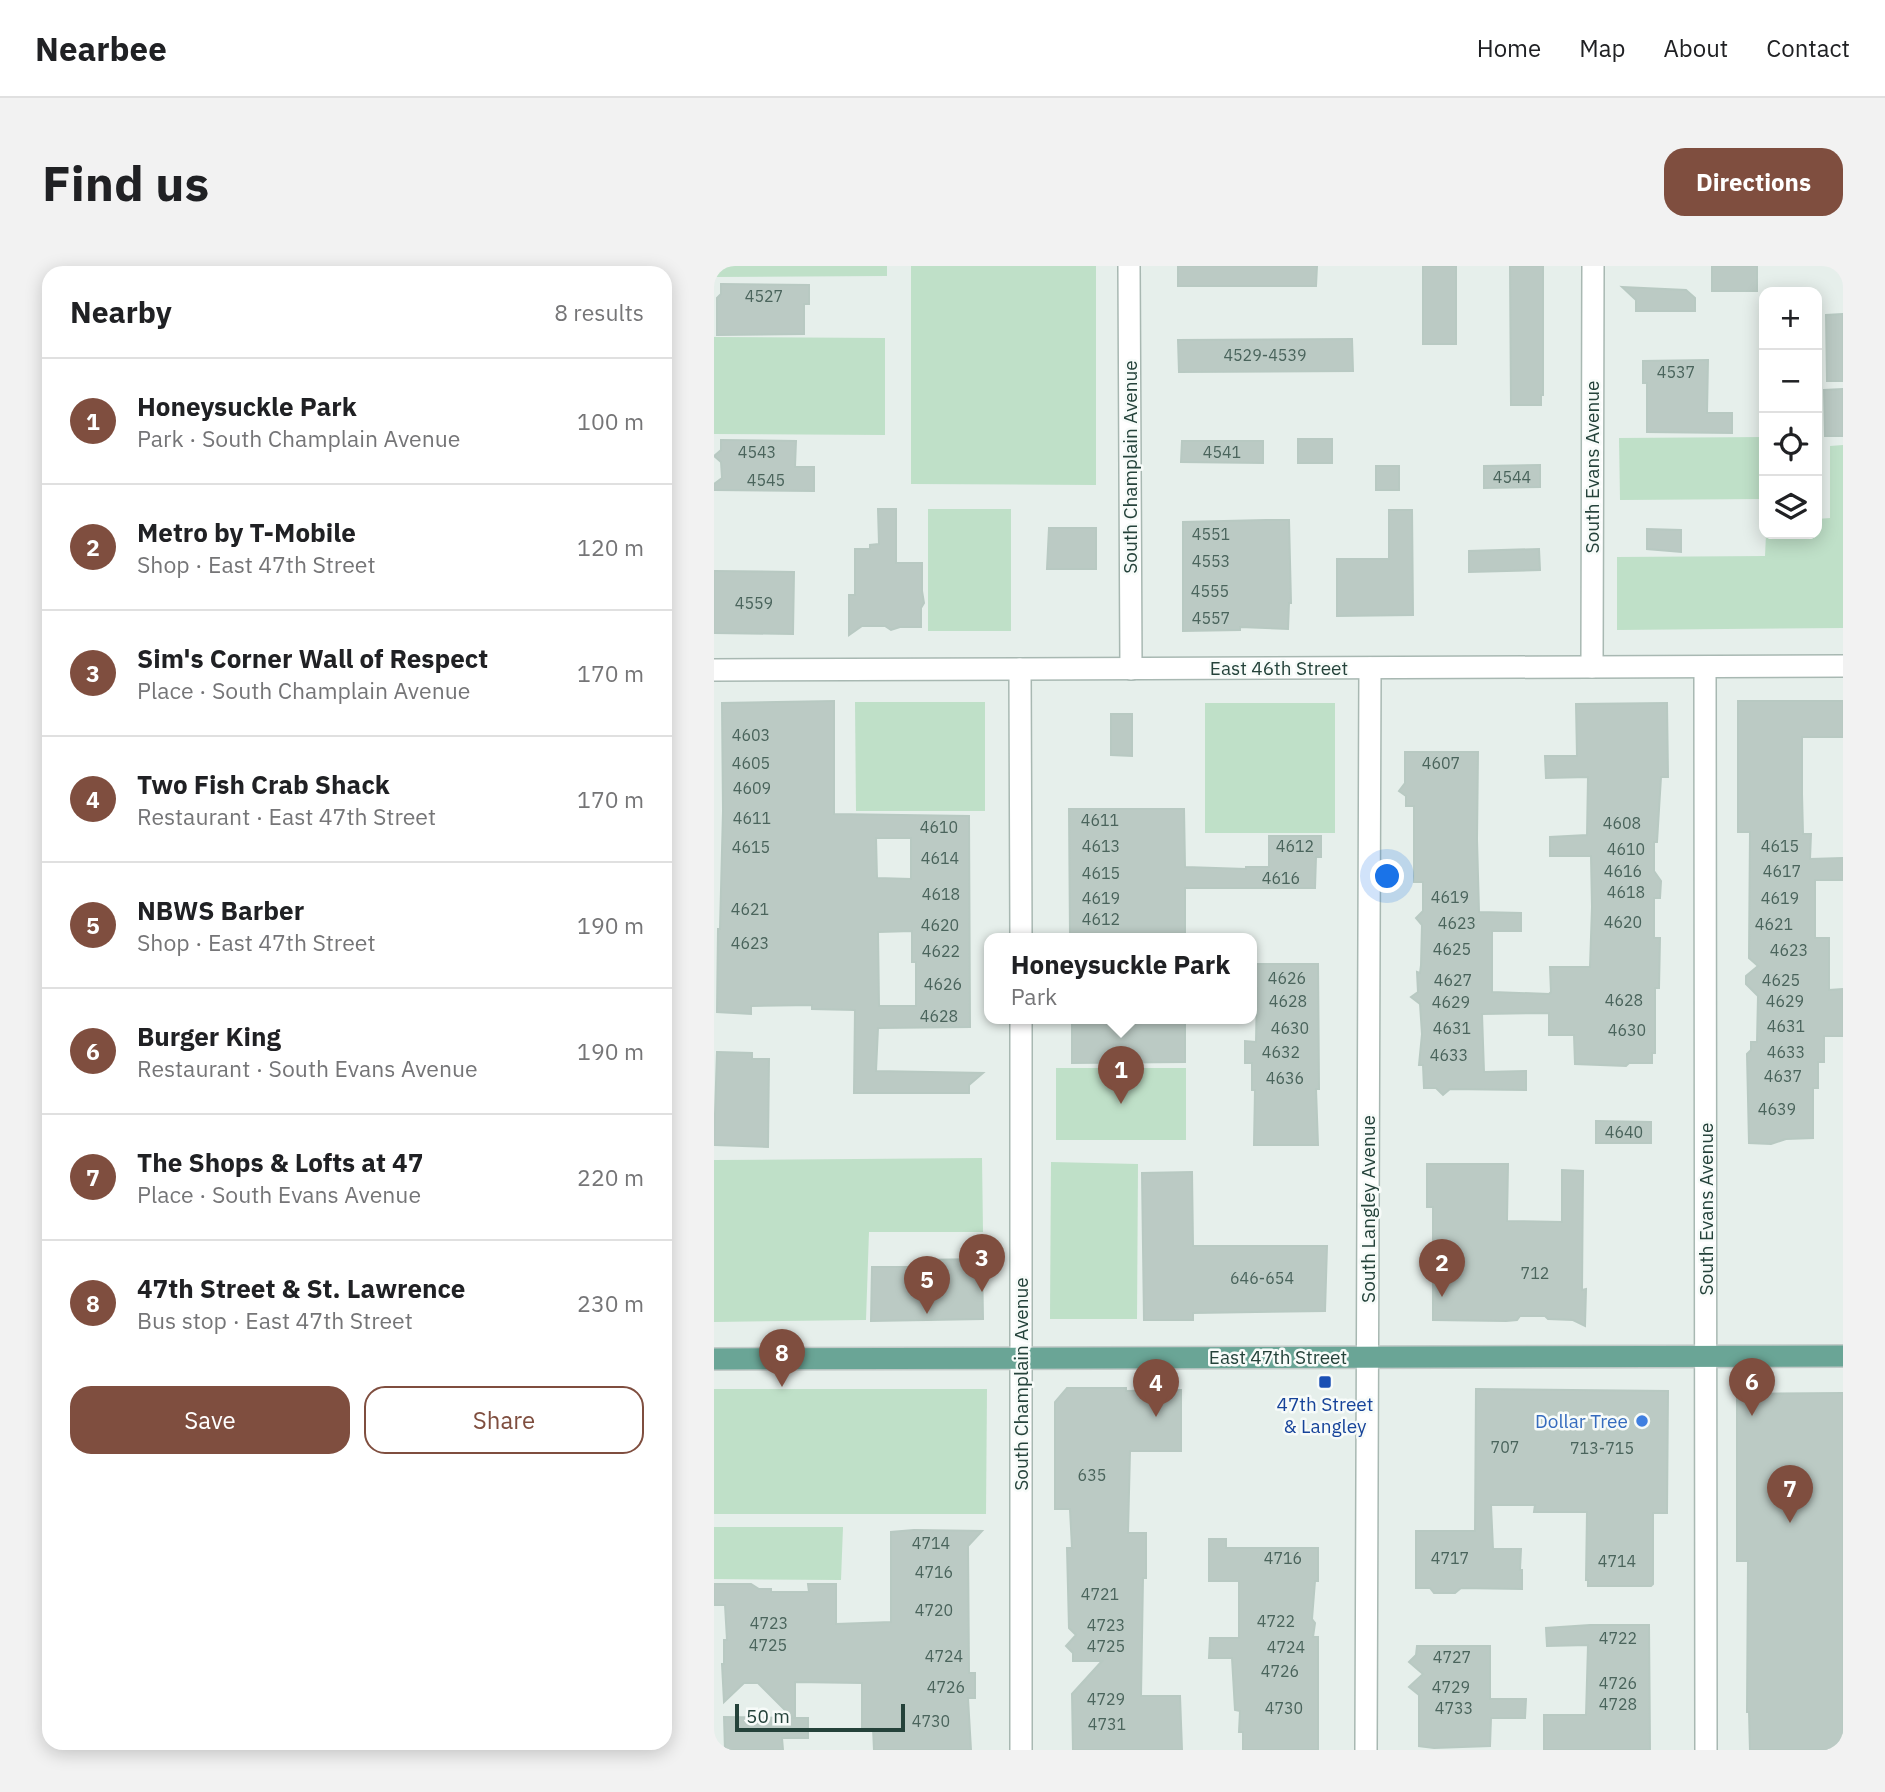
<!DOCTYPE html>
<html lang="en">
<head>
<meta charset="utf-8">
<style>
  body { margin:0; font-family:"IBM Plex Sans",sans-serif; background:#f2f2f2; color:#202124 }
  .controls { position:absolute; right:21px; top:21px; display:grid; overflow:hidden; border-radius:14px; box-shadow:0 4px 18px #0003 }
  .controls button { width:63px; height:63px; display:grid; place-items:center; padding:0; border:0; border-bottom:2px solid #e0e0e0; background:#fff; color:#202124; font:35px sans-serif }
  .scale { position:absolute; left:21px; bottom:18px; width:170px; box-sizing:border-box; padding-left:7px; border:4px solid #24423a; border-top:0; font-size:19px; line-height:24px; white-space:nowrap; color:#24423a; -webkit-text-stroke:5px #f7fbf9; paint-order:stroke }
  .you { position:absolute; left:674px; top:611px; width:24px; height:24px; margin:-18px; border:5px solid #fff; border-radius:50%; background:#1a73e8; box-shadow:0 0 0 10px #1a73e833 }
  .badge { display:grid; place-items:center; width:46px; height:46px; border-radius:50%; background:#7f4e3f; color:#fff; font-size:23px; font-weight:700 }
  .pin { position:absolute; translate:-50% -58px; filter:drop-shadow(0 2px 4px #0008) }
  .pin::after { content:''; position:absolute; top:37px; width:24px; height:21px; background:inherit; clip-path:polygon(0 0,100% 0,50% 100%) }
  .popup { position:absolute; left:270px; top:667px; width:273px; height:91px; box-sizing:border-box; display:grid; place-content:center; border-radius:14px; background:#fff; filter:drop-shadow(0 2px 5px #0005); font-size:23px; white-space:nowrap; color:#757577 }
  .popup b { font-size:26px; color:#202124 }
  .popup::after { content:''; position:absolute; left:50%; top:100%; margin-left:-14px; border:14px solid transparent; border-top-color:#fff }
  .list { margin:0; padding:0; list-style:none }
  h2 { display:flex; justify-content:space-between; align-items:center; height:91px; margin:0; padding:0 28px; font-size:30px }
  h2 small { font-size:23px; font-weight:400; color:#757577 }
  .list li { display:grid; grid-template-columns:46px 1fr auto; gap:21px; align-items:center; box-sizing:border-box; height:126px; padding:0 28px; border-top:2px solid #e0e0e0 }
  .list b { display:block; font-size:26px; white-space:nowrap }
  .list p { margin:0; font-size:23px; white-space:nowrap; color:#757577 }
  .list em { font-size:23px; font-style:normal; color:#757577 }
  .actions { display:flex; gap:14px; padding:21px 28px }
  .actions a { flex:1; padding:16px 0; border:2px solid #7f4e3f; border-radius:21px; text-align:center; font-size:24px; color:#7f4e3f }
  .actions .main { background:#7f4e3f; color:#fff }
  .icon { flex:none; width:38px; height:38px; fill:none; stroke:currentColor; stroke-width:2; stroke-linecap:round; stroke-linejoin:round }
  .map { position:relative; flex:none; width:1129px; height:1484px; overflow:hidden; border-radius:21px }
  header { display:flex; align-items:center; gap:42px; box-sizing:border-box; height:98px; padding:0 35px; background:#fff; border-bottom:2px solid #e0e0e0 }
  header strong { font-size:33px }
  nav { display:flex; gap:38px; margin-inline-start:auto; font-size:24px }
  .intro { display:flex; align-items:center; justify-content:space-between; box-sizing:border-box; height:168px; padding:0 42px }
  h1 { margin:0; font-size:49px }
  .button { padding:18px 32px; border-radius:21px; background:#7f4e3f; color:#fff; font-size:24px; font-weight:700 }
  main { display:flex; gap:42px; padding:0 42px }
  aside { flex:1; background:#fff; border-radius:21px; box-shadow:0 4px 18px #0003 }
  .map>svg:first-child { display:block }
</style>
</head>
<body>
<header>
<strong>Nearbee</strong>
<nav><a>Home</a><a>Map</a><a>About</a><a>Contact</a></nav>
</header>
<div class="intro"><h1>Find us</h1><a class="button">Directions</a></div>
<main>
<aside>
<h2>Nearby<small>8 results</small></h2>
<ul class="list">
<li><span class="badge">1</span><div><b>Honeysuckle Park</b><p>Park · South Champlain Avenue</p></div><em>100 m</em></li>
<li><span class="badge">2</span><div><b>Metro by T-Mobile</b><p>Shop · East 47th Street</p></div><em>120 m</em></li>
<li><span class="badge">3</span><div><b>Sim's Corner Wall of Respect</b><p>Place · South Champlain Avenue</p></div><em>170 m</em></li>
<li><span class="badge">4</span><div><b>Two Fish Crab Shack</b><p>Restaurant · East 47th Street</p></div><em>170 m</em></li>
<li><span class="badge">5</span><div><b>NBWS Barber</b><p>Shop · East 47th Street</p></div><em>190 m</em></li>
<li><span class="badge">6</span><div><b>Burger King</b><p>Restaurant · South Evans Avenue</p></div><em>190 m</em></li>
<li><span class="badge">7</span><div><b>The Shops &amp; Lofts at 47</b><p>Place · South Evans Avenue</p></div><em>220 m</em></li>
<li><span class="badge">8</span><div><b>47th Street &amp; St. Lawrence</b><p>Bus stop · East 47th Street</p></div><em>230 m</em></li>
</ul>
<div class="actions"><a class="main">Save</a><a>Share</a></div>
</aside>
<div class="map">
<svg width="1129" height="1484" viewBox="0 0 1129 1484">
  <rect width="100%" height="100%" fill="#e6efeb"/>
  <g fill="#bfe0c8">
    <polygon points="0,0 173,0 173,10 0,11"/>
    <polygon points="197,0 382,0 382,219 197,218"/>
    <polygon points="0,71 171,72 171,169 0,168"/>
    <polygon points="1050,171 1050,233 906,234 905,172"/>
    <polygon points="1129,179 1129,362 903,364 903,291 1051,290 1052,268 1103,268 1103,253 1116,252 1116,180"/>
    <rect x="214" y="243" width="83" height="122"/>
    <polygon points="141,436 271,436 271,545 142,545"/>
    <rect x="491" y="437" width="130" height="130"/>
    <rect x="342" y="802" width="130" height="72"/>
    <polygon points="268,892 269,966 155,966 152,1054 0,1056 0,894"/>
    <polygon points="337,896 424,898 423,1053 336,1053"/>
    <polygon points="0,1123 273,1123 272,1248 0,1248"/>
    <polygon points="0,1261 129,1261 127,1314 0,1313"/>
  </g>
  <g fill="#bbcac4" stroke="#b8c9c2" stroke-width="2" fill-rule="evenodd">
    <polygon points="464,0 603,0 602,20 464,20"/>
    <rect x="709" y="0" width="33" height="78"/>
    <polygon points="796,0 829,0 829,129 827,129 827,139 797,139"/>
    <rect x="998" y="0" width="45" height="25"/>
    <polygon points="7,18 95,19 95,38 90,38 90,68 3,69 3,32 7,28"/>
    <polygon points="908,21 972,24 981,32 981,45 922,45 922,34"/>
    <polygon points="1129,48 1129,115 1113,115 1112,49"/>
    <polygon points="638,73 639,105 465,106 464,74"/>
    <polygon points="994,94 993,147 1018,147 1018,167 933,166 933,117 929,117 929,95"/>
    <polygon points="1129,123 1129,170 1111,170 1110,124"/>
    <rect x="584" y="173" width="34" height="24"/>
    <polygon points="7,174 82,175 81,201 100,201 100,225 0,224 0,218 8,212 7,196 0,190 7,184"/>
    <polygon points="468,175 549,175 549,197 467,196"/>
    <polygon points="826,199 826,221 770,222 770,200"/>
    <rect x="662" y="200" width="23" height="24"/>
    <polygon points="164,243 182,243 182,297 208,297 208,325 210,337 207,342 207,361 186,361 177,364 171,360 148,360 135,369 135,329 141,329 141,283 156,283 156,279 165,278"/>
    <polygon points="675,244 698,244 699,349 623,350 623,293 675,293"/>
    <polygon points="552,254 575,254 577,337 575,337 574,363 526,361 526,364 469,365 469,256"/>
    <polygon points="335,262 382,262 382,303 333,303"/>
    <polygon points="933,263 967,264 967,286 933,283"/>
    <polygon points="825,283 826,304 755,306 755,285"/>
    <polygon points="0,305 80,306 79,368 0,367"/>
    <path d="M120,435V548L255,550L256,761L164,762L162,805L269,807L255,819V827H140L141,744L98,743V739L37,740V748L3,746L4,663H6L9,545L8,437ZM162,572H197V613L163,612ZM198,665V696H202V740H165L164,666Z"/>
    <polygon points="1024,435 1129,435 1129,471 1088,471 1088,528 1089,568 1097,568 1096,593 1129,592 1129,614 1101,614 1101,672 1115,672 1115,724 1129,723 1129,770 1110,770 1110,796 1104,796 1104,822 1099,822 1099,872 1072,873 1057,878 1035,877 1033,788 1037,784 1037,776 1043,776 1044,730 1032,718 1032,710 1044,700 1035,692 1036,566 1024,566"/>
    <polygon points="953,437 954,511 947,511 943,576 940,576 940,605 947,615 946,632 940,632 940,672 946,672 945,722 941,722 941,787 938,787 938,797 915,797 912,800 861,798 860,769 835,769 835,747 768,748 770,806 812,805 812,824 736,823 729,829 722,822 710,822 709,799 705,799 708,768 706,738 697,731 704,726 703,706 706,707 707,699 708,659 702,652 709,645 709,616 700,616 700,540 692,540 692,530 685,525 691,517 691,486 764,486 763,573 765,646 807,647 807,665 778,665 778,726 835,728 837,726 836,701 876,701 878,641 877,590 836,590 836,571 873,569 874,511 832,512 831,490 863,490 862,438"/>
    <polygon points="397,448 418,448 418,490 397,489"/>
    <polygon points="355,543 470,543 471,601 532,603 532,601 555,601 555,570 607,570 607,591 602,591 601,622 471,622 471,668 356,669"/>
    <polygon points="538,698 604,698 605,823 602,823 604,879 540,879 541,824 538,824 538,797 531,797 531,775 542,776 543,722 538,722"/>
    <polygon points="388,752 471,752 471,796 358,797 358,753"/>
    <polygon points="3,786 38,787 38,793 55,793 54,881 0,879"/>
    <polygon points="882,855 937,856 937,877 882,877"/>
    <polygon points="713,898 794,898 793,955 848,956 848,904 869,905 868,1024 872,1023 871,1060 859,1054 834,1053 831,1050 806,1050 803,1054 792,1055 719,1054 719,941 713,941"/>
    <polygon points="478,906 479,980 613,980 611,1045 479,1047 479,1054 430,1054 428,907"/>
    <polygon points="268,993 269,1053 157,1055 158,1001 203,1001 203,994"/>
    <polygon points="353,1122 412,1122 412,1125 467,1124 467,1185 416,1185 414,1267 432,1267 432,1312 429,1312 427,1430 466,1430 468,1484 359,1484 358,1428 388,1395 359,1395 359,1387 352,1380 362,1369 355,1362 353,1282 358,1282 356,1243 341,1243 341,1136"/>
    <polygon points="762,1123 954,1125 953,1247 939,1247 939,1318 937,1320 874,1320 874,1314 872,1314 873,1246 820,1246 821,1239 777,1239 779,1283 807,1283 806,1304 808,1304 808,1323 747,1322 741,1327 720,1327 716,1322 702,1322 702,1265 761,1265"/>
    <polygon points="1129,1127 1129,1484 1036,1484 1035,1446 1033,1446 1034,1295 1023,1295 1023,1128"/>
    <polygon points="200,1264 268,1265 254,1280 255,1407 261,1407 261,1432 254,1432 257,1484 160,1484 159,1462 148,1462 148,1417 81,1416 81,1452 94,1452 94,1472 68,1472 69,1484 11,1484 10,1451 79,1452 44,1417 30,1417 10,1436 8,1398 10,1398 10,1374 13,1374 11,1339 0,1339 0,1318 37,1318 45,1323 57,1323 57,1326 95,1326 94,1318 122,1318 122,1358 177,1356 177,1266"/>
    <polygon points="495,1273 512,1273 512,1282 604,1282 604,1315 601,1315 598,1353 601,1357 599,1371 604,1371 604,1484 529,1484 529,1466 525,1466 526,1445 521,1444 518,1392 495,1392 496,1372 525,1372 525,1315 495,1315"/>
    <polygon points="876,1359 935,1359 936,1484 830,1484 830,1449 872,1449 874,1379 833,1380 832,1362"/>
    <polygon points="703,1380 776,1380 776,1433 812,1433 811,1452 777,1452 776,1480 720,1482 705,1480 705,1429 695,1421 709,1408 695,1396 702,1389"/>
  </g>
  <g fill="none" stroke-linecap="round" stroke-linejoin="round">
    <g stroke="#a8b8b2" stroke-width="24">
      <g id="minor">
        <polyline points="415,0 417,403"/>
        <polyline points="878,401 879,0"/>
        <polyline points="991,401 992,1484"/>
        <polyline points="306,403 307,672"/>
        <polyline points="0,404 1129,400"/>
        <polyline points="307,1484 307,752"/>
        <polyline points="652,1484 656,402"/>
      </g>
    </g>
    <g stroke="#c2cac8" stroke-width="24">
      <polyline id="major" points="0,1093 1129,1090"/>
    </g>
    <use href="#minor" stroke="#fff" stroke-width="21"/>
    <use href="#major" stroke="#6aa596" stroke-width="21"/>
  </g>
  <rect fill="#1a4fb4" stroke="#f7fbf9" stroke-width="2.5" x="604" y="1109" width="14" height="14" rx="3.5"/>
  <circle fill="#3f7fe0" stroke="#f7fbf9" stroke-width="2.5" cx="928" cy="1155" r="7"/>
  <g text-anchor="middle" stroke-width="5" stroke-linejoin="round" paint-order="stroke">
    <g font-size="16" fill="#4a645c">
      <text x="50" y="36">4527</text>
      <text x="551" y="95">4529-4539</text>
      <text x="962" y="112">4537</text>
      <text x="43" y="192">4543</text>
      <text x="508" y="192">4541</text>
      <text x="798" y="217">4544</text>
      <text x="52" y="220">4545</text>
      <text x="497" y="274">4551</text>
      <text x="497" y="301">4553</text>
      <text x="496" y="331">4555</text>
      <text x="40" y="343">4559</text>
      <text x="497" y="358">4557</text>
      <text x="37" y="475">4603</text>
      <text x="37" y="503">4605</text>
      <text x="727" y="503">4607</text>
      <text x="38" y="528">4609</text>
      <text x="38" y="558">4611</text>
      <text x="386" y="560">4611</text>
      <text x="908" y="563">4608</text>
      <text x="225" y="567">4610</text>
      <text x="387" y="586">4613</text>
      <text x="581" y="586">4612</text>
      <text x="1066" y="586">4615</text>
      <text x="37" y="587">4615</text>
      <text x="912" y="589">4610</text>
      <text x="226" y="598">4614</text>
      <text x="909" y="611">4616</text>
      <text x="1068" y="611">4617</text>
      <text x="387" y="613">4615</text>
      <text x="567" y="618">4616</text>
      <text x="912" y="632">4618</text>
      <text x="227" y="634">4618</text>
      <text x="736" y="637">4619</text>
      <text x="387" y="638">4619</text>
      <text x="1066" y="638">4619</text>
      <text x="36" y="649">4621</text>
      <text x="387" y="659">4612</text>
      <text x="909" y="662">4620</text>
      <text x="743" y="663">4623</text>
      <text x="1060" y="664">4621</text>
      <text x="226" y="665">4620</text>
      <text x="36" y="683">4623</text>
      <text x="738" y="689">4625</text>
      <text x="1075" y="690">4623</text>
      <text x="227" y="691">4622</text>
      <text x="573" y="718">4626</text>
      <text x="739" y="720">4627</text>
      <text x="1067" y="720">4625</text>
      <text x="229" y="724">4626</text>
      <text x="910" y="740">4628</text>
      <text x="574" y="741">4628</text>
      <text x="1071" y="741">4629</text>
      <text x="737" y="742">4629</text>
      <text x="225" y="756">4628</text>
      <text x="1072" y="766">4631</text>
      <text x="576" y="768">4630</text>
      <text x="738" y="768">4631</text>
      <text x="913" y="770">4630</text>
      <text x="567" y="792">4632</text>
      <text x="1072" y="792">4633</text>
      <text x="735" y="795">4633</text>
      <text x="1069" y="816">4637</text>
      <text x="571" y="818">4636</text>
      <text x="1063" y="849">4639</text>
      <text x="910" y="872">4640</text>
      <text x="821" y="1013">712</text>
      <text x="548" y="1018">646-654</text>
      <text x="791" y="1187">707</text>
      <text x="888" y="1188">713-715</text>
      <text x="378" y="1215">635</text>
      <text x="217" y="1283">4714</text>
      <text x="569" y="1298">4716</text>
      <text x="736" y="1298">4717</text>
      <text x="903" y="1301">4714</text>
      <text x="220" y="1312">4716</text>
      <text x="386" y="1334">4721</text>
      <text x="220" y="1350">4720</text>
      <text x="562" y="1361">4722</text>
      <text x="55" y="1363">4723</text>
      <text x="392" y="1365">4723</text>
      <text x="904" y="1378">4722</text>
      <text x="54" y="1385">4725</text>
      <text x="392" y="1386">4725</text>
      <text x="572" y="1387">4724</text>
      <text x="230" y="1396">4724</text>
      <text x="738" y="1397">4727</text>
      <text x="566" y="1411">4726</text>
      <text x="904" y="1423">4726</text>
      <text x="232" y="1427">4726</text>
      <text x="737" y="1427">4729</text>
      <text x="392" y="1439">4729</text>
      <text x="904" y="1444">4728</text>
      <text x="570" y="1448">4730</text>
      <text x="740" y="1448">4733</text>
      <text x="217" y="1461">4730</text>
      <text x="393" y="1464">4731</text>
    </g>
    <g font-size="19" fill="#24423a" stroke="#f7fbf9">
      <text transform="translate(416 201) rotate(-90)" y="7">South Champlain Avenue</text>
      <text transform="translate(878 201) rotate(-90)" y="7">South Evans Avenue</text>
      <text x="565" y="409">East 46th Street</text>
      <text transform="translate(654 943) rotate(-90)" y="7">South Langley Avenue</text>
      <text transform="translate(992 943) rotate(-90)" y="7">South Evans Avenue</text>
      <text x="564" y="1098">East 47th Street</text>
      <text transform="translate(307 1118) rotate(-90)" y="7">South Champlain Avenue</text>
    </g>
    <g font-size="19" fill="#164399" stroke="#f7fbf9">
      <text x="611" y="1145">47th Street<tspan x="611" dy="22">&amp; Langley</tspan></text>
    </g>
    <g font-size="19" fill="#366cbe" stroke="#f7fbf9" text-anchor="end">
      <text x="914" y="1162">Dollar Tree</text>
    </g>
  </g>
</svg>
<div class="controls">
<button>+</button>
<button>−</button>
<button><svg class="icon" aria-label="locate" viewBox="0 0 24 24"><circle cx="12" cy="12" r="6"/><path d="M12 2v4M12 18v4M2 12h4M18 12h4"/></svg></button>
<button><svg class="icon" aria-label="layers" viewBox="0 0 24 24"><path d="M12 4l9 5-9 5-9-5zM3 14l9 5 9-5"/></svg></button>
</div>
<div class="scale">50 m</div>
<div class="you"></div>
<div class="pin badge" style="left:407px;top:838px">1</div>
<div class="popup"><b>Honeysuckle Park</b>Park</div>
<div class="pin badge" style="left:728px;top:1031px">2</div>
<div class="pin badge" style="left:268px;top:1026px">3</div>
<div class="pin badge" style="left:442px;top:1151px">4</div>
<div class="pin badge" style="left:213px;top:1048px">5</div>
<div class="pin badge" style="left:1038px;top:1150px">6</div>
<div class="pin badge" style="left:1076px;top:1257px">7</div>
<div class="pin badge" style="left:68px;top:1121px">8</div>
</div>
</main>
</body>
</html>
